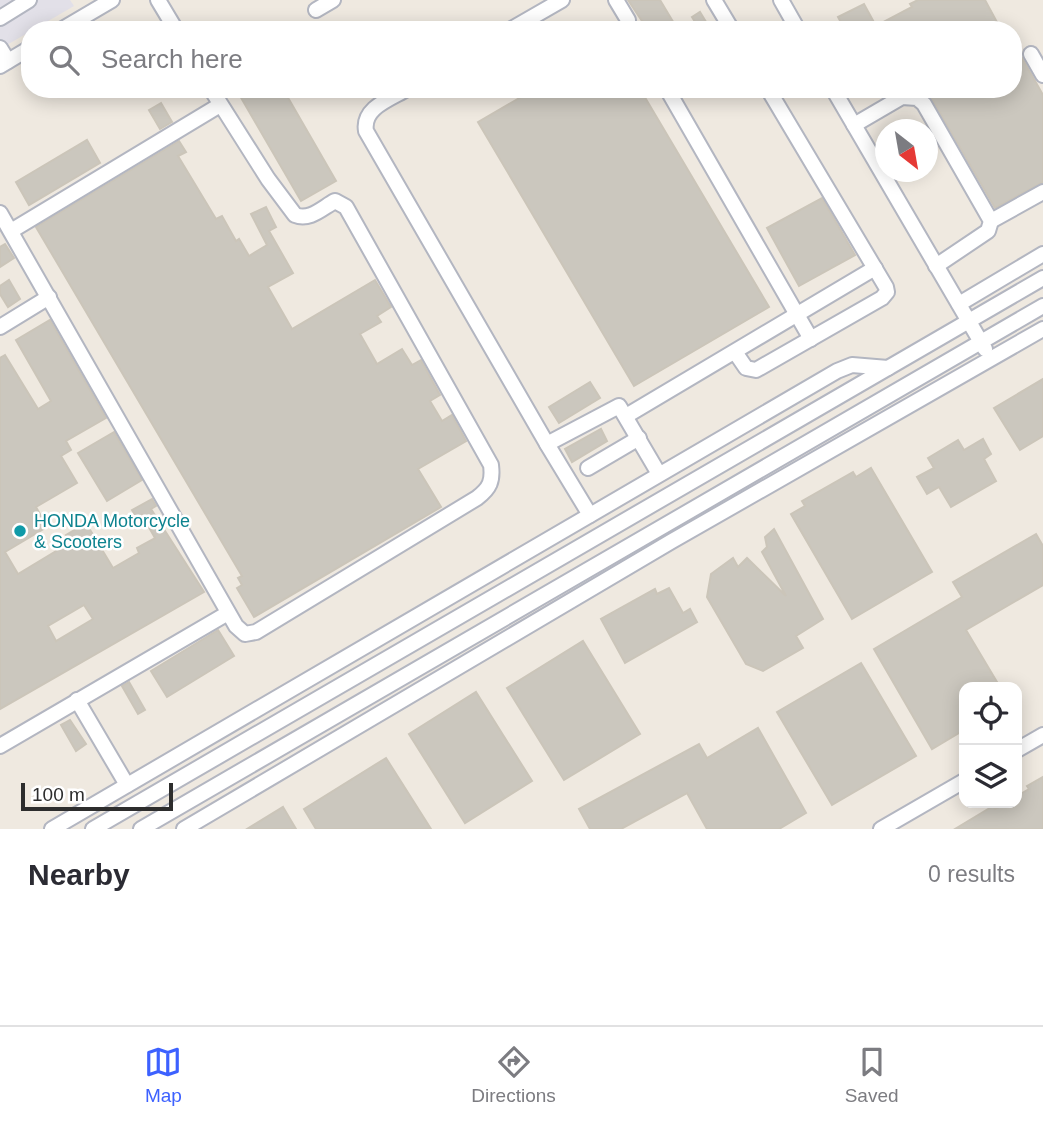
<!DOCTYPE html>
<html lang="en">
<head>
<meta charset="utf-8">
<style>
  body { margin:0; font-family:Helvetica,sans-serif; background:#f7f7f7; color:#2b2b33 }
  .controls { position:absolute; right:21px; bottom:21px; display:grid; overflow:hidden; border-radius:14px; box-shadow:0 4px 18px #0003 }
  .controls button { width:63px; height:63px; display:grid; place-items:center; padding:0; border:0; border-bottom:2px solid #e1e1e2; background:#fff; color:#2b2b33; font:35px sans-serif }
  .compass { position:absolute; left:875px; top:119px; width:63px; height:63px; border-radius:50%; background:#fff; box-shadow:0 4px 18px #0003; rotate:149deg }
  .scale { position:absolute; left:21px; bottom:18px; width:152px; box-sizing:border-box; padding-left:7px; border:4px solid #2d2d2d; border-top:0; font-size:19px; line-height:24px; white-space:nowrap; color:#2d2d2d; -webkit-text-stroke:5px #fff; paint-order:stroke }
  .list { margin:0; padding:0; list-style:none }
  h2 { display:flex; justify-content:space-between; align-items:center; height:91px; margin:0; padding:0 28px; font-size:30px }
  h2 small { font-size:23px; font-weight:400; color:#7c7c81 }
  .icon { flex:none; width:38px; height:38px; fill:none; stroke:currentColor; stroke-width:2; stroke-linecap:round; stroke-linejoin:round }
  .map { position:relative; flex:none; width:1043px; height:829px; overflow:hidden }
  .search { position:absolute; background:#fff; box-shadow:0 4px 18px #0003; left:21px; right:21px; top:21px; height:77px; display:flex; align-items:center; gap:18px; box-sizing:border-box; padding:0 24px; border-radius:28px; color:#7c7c81; font-size:26px }
  .sheet { height:196px; background:#fff }
  nav { display:flex; justify-content:space-around; align-items:center; box-sizing:border-box; height:98px; border-top:2px solid #e1e1e2; background:#fff; font-size:19px; color:#7c7c81 }
  nav a { display:grid; justify-items:center; gap:4px }
  nav .on { color:#3d61ff }
  .map>svg:first-child { display:block }
</style>
</head>
<body>
<div class="map">
<svg width="1043" height="829" viewBox="0 0 1043 829">
  <rect width="100%" height="100%" fill="#efe9e0"/>
  <polygon fill="#e2e0e8" points="0,0 70,0 74,6 0,49"/>
  <g fill="#cbc7be" stroke="#cbc5b9" stroke-width="2" fill-rule="evenodd">
    <polygon points="628,0 660,0 678,30 648,30"/>
    <polygon points="918,0 985,0 999,26 993,30 845,30 838,17 864,4 876,26 912,7 910,4"/>
    <polygon points="700,12 711,30 700,30 692,17"/>
    <polygon points="1013,42 1043,95 1043,182 995,208 932,99 923,89 1013,89"/>
    <polygon points="236,89 283,89 336,181 301,201"/>
    <polygon points="535,89 640,89 769,307 634,386 478,122"/>
    <polygon points="161,103 172,122 160,129 149,110"/>
    <polygon points="87,140 100,163 29,205 16,182"/>
    <polygon points="179,141 186,152 178,156 216,219 222,216 236,241 239,239 249,256 267,245 251,214 266,207 276,227 269,231 293,273 268,287 292,329 375,280 391,307 377,316 381,322 360,334 377,364 402,349 412,365 421,360 440,395 430,401 442,421 452,415 466,441 418,469 441,507 254,617 237,588 242,585 238,578 242,576 36,227"/>
    <polygon points="822,198 855,255 799,286 767,228"/>
    <polygon points="5,244 14,258 0,267 0,247"/>
    <polygon points="9,280 20,299 8,307 0,294 0,286"/>
    <path d="M50,320L106,418L66,441L71,450L61,456L77,483L36,507L47,527L5,552L18,574L71,542L66,535L86,523L113,568L139,553L137,548L155,538L142,515L137,518L132,510L152,499L156,506L151,509L204,592L0,709V358L5,355L38,409L51,401L16,340ZM84,605L93,619L56,641L48,626Z"/>
    <polygon points="1043,379 1043,436 1020,450 994,408"/>
    <polygon points="590,382 600,398 559,423 549,407"/>
    <polygon points="601,429 607,441 572,462 565,449"/>
    <polygon points="114,432 142,480 107,501 78,453"/>
    <polygon points="983,439 991,454 984,459 996,481 951,507 939,487 927,494 917,477 934,468 928,458 958,440 964,450"/>
    <polygon points="871,468 932,572 852,619 791,514 805,506 802,501 853,472 856,477"/>
    <polygon points="774,529 823,619 796,636 803,648 763,671 746,664 707,597 711,574 733,558 738,567 747,558 786,596 762,552 767,547 765,537"/>
    <polygon points="1036,534 1043,546 1043,585 966,630 1000,687 964,687 964,730 932,749 874,649 962,597 953,582"/>
    <polygon points="669,588 683,613 690,609 697,622 625,663 601,619 655,589 657,594"/>
    <polygon points="218,630 234,656 167,697 151,671"/>
    <polygon points="583,641 640,734 564,780 507,688"/>
    <polygon points="861,663 916,756 832,805 777,712"/>
    <polygon points="129,682 145,710 138,714 122,686"/>
    <polygon points="476,692 532,781 465,823 409,734"/>
    <polygon points="70,720 86,744 76,751 61,725"/>
    <polygon points="758,728 806,813 779,829 707,829 687,793 621,829 590,829 579,809 699,744 707,758"/>
    <polygon points="386,758 431,829 316,829 304,809"/>
    <polygon points="1043,777 1043,829 955,829 993,806 995,809 1006,803 1017,803 1017,796 1029,789 1027,786"/>
    <polygon points="283,807 296,829 247,829"/>
  </g>
  <g fill="none" stroke-linecap="round" stroke-linejoin="round">
    <g stroke="#b3b6c1" stroke-width="18">
      <g id="minor">
        <polyline points="158,0 176,30"/>
        <polyline points="616,0 628,20"/>
        <polyline points="714,0 732,30"/>
        <polyline points="781,0 798,30"/>
        <polyline points="316,10 333,0"/>
        <polyline points="0,18 29,0"/>
        <polyline points="61,30 112,0"/>
        <polyline points="510,30 562,0"/>
        <polyline points="0,48 8,61"/>
        <polyline points="1031,54 1043,75"/>
        <polyline points="0,66 30,48"/>
        <path d="M407,89C390,99 362,108 366,131L547,444L619,406L659,474"/>
        <polyline points="667,89 811,339"/>
        <polyline points="833,89 985,349"/>
        <polyline points="854,125 902,97 917,98 924,104 991,221 988,231 936,266"/>
        <path d="M0,213L236,626L245,634L256,632L477,498C490,488 493,481 491,465L346,207L335,201C322,208 310,221 295,215L268,179L211,89"/>
        <polyline points="991,221 1043,192"/>
        <polyline points="11,231 220,105"/>
        <polyline points="959,304 1043,254"/>
        <polyline points="0,327 49,297"/>
        <polyline points="735,352 746,368 756,370 882,298 887,292 886,287 768,89"/>
        <polyline points="626,416 875,268"/>
        <polyline points="547,444 590,515"/>
        <polyline points="588,468 639,438"/>
        <polyline points="77,700 127,785"/>
        <polyline points="0,746 228,613"/>
        <polyline points="1017,750 1043,735"/>
        <polyline points="52,829 837,371 852,365 888,368"/>
        <polyline points="93,829 1043,278"/>
        <polyline points="141,829 1043,306"/>
        <polyline points="184,829 672,541 1043,329"/>
        <polyline points="881,829 964,781"/>
      </g>
    </g>
    <use href="#minor" stroke="#fff" stroke-width="14"/>
  </g>
  <circle fill="#0f9aa8" stroke="#fff" stroke-width="2.5" cx="20" cy="531" r="7"/>
  <g text-anchor="middle" stroke-width="5" stroke-linejoin="round" paint-order="stroke">
    <g font-size="18" fill="#0d838f" stroke="#fff" text-anchor="start">
      <text x="34" y="527">HONDA Motorcycle<tspan x="34" dy="21">&amp; Scooters</tspan></text>
    </g>
  </g>
</svg>
<div class="controls">
<button><svg class="icon" aria-label="locate" viewBox="0 0 24 24"><circle cx="12" cy="12" r="6"/><path d="M12 2v4M12 18v4M2 12h4M18 12h4"/></svg></button>
<button><svg class="icon" aria-label="layers" viewBox="0 0 24 24"><path d="M12 4l9 5-9 5-9-5zM3 14l9 5 9-5"/></svg></button>
</div>
<svg class="compass" viewBox="-18 -18 36 36"><path d="M0-13l5 13h-10z" fill="#e53935"/><path d="M0 13l5-13h-10z" fill="#7c7c81"/></svg>
<div class="scale">100 m</div>
<div class="search"><svg class="icon" aria-label="search" viewBox="0 0 24 24"><circle cx="10" cy="10" r="6"/><path d="M15 15l6 6"/></svg>Search here</div>
</div>
<section class="sheet">
<h2>Nearby<small>0 results</small></h2>
<ul class="list">
</ul>
</section>
<nav>
<a class="on"><svg class="icon" aria-label="map" viewBox="0 0 24 24"><path d="M3 6l6-2 6 2 6-2v14l-6 2-6-2-6 2zM9 4v14M15 6v14"/></svg>Map</a>
<a><svg class="icon" aria-label="directions" viewBox="0 0 24 24"><path d="M12 3l9 9-9 9-9-9zM9 14v-3h6M13 9l2 2-2 2"/></svg>Directions</a>
<a><svg class="icon" aria-label="saved" viewBox="0 0 24 24"><path d="M7 4h10v16l-5-4-5 4z"/></svg>Saved</a>
</nav>
</body>
</html>
